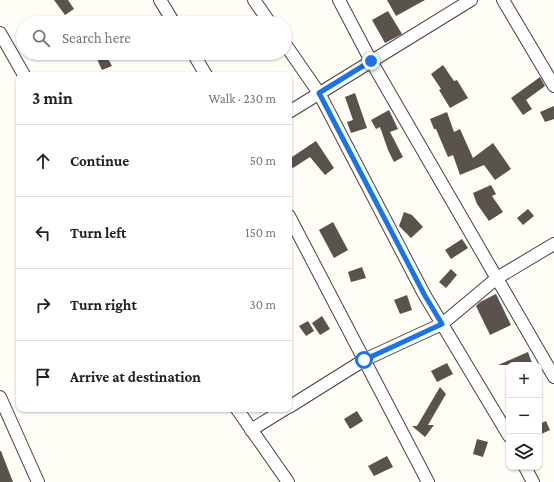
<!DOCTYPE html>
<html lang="en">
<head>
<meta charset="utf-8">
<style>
  body { margin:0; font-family:"Crimson Pro",serif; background:#f2f2f2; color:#222 }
  .controls { position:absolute; right:12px; bottom:12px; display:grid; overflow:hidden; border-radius:8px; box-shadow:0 1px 3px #0004 }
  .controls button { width:36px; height:36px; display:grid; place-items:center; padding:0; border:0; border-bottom:1px solid #e0e0e0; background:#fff; color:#222; font:20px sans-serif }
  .stop { position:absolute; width:12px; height:12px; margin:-9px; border:3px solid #1a73e8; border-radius:50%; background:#fff }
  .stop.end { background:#1a73e8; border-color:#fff; box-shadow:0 1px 4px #0008 }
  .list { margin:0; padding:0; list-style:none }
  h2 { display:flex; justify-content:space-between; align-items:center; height:52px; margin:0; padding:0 16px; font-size:17px }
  h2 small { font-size:13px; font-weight:400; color:#767676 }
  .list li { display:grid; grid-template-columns:26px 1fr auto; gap:12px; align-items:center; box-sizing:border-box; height:72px; padding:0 16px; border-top:1px solid #e0e0e0 }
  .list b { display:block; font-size:15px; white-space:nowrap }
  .list em { font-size:13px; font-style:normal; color:#767676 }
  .icon { flex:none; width:22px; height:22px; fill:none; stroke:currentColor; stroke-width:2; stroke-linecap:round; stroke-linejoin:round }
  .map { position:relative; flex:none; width:554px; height:482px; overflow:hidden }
  .search { position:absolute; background:#fff; box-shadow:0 1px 3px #0004; left:16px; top:16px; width:276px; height:44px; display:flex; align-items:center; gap:10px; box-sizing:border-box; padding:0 14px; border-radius:22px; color:#767676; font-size:15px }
  .panel { position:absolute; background:#fff; box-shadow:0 1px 3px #0004; left:16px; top:72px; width:276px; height:340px; border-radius:8px }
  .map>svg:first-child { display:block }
</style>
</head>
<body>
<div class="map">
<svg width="554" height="482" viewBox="0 0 554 482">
  <rect width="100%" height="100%" fill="#fffdf5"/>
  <g fill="#5a524d">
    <polygon points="54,0 68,0 74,9 65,15"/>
    <polygon points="387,0 425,0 396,16"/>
    <polygon points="388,11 402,34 385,43 372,20"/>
    <polygon points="103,53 105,53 112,66 102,70 96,57"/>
    <polygon points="443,65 454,81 457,80 468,98 450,108 439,90 441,89 431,74"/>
    <polygon points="540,77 545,86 526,100 532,109 523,115 511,98"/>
    <polygon points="355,93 367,128 351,133 347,122 353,120 345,97"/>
    <polygon points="554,106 554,119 545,122 540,112"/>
    <polygon points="389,110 398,129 390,132 403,157 394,162 388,150 380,127 376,129 371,120"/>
    <polygon points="447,112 454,132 460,129 473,158 493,143 511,169 495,180 484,165 460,175 453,155 448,157 436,129 434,129 430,119"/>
    <polygon points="316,141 334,168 325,175 310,157 293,168 289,161 289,159"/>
    <polygon points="491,185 496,194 492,196 503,212 489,221 477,204 473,193"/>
    <polygon points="528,209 534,216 523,225 517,218"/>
    <polygon points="404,212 412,215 423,227 411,238 399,226"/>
    <polygon points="333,222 348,250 334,258 319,230"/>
    <polygon points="462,239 468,248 451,259 445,250"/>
    <polygon points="362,267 366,278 351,282 348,272"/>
    <polygon points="451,269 457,275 446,288 439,282"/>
    <polygon points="496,294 511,325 490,335 476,306 480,302"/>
    <polygon points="407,295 412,310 400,314 394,300"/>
    <polygon points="322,316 330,329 320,335 312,323"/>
    <polygon points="308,321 314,331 306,336 299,326"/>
    <polygon points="528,352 532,363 527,365 498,365"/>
    <polygon points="447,363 453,374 437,382 431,371"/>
    <polygon points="440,387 446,394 428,425 434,425 425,437 412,426 417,426"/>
    <polygon points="357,411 363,421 350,429 344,419"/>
    <polygon points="546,421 550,430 539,435 539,424"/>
    <polygon points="477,439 488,442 483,457 473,454"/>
    <polygon points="0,451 1,451 13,482 0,482"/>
    <polygon points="387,456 393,467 374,476 368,466"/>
  </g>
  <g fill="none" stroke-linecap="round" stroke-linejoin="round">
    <g stroke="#444" stroke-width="14">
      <g id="street">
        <polyline points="160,0 174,23"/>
        <polyline points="254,0 270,23"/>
        <polyline points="339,0 371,61 554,377"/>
        <polyline points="503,0 554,86"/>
        <polyline points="0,33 24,75"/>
        <polyline points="285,44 319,93 424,294 509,436"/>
        <polyline points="193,53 206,75"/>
        <polyline points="289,112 471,0"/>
        <polyline points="289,216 428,482"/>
        <polyline points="0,397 38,482"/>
        <polyline points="289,407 364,360 442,324 497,278 554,244"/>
        <polyline points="237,409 288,482"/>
        <polyline points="251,430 285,409"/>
        <polyline points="525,467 533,482"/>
      </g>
    </g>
    <use href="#street" stroke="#fff" stroke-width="12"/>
  </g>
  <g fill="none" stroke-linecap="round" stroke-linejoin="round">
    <polyline stroke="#1a73e8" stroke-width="5" points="364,360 442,324 424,294 319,93 371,61"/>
  </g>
</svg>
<div class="controls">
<button>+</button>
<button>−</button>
<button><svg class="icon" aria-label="layers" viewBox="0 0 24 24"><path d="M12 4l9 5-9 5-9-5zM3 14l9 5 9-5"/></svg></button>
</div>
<div class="stop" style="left:364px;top:360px"></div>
<div class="stop end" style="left:371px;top:61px"></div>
<div class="search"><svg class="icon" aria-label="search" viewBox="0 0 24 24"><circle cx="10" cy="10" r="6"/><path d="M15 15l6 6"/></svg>Search here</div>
<section class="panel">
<h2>3 min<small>Walk · 230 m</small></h2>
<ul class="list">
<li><svg class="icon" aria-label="ahead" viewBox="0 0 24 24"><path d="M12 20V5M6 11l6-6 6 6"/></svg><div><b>Continue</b></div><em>50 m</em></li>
<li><svg class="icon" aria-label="left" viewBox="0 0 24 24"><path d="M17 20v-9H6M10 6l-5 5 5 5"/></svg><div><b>Turn left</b></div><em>150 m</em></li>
<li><svg class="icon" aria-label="right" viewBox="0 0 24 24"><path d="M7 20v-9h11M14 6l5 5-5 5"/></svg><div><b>Turn right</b></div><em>30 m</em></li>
<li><svg class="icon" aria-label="arrive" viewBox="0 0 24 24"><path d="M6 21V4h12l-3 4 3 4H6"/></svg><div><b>Arrive at destination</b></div></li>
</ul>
</section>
</div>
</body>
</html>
